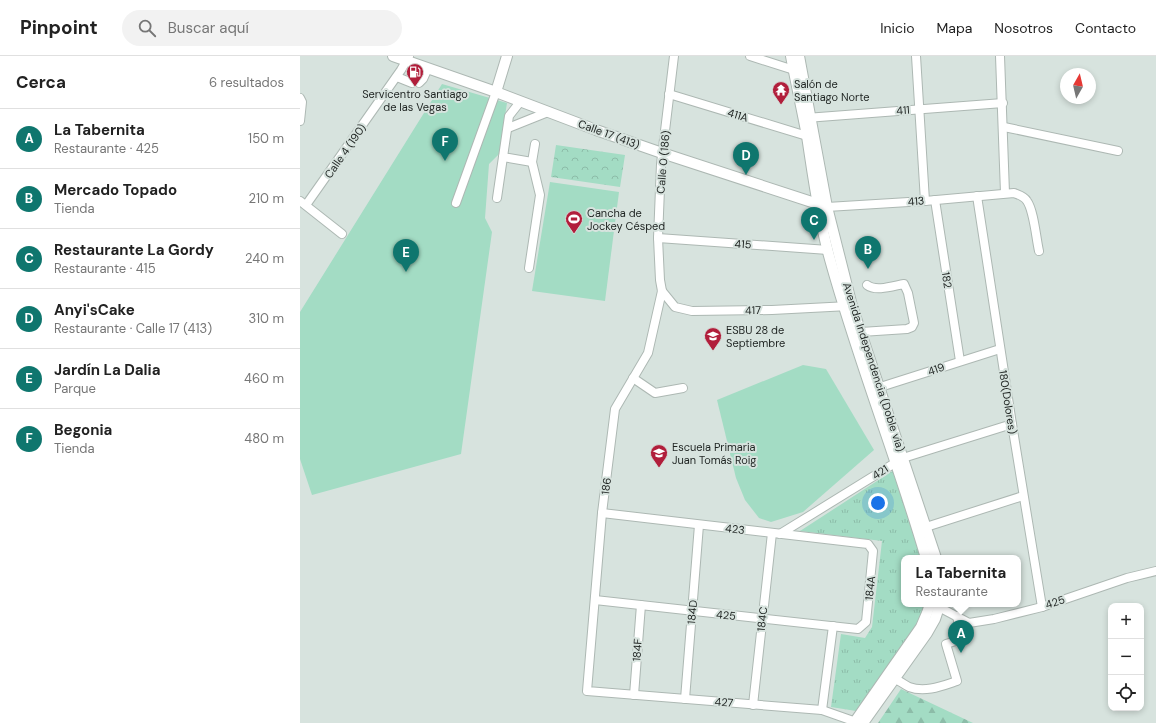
<!DOCTYPE html>
<html lang="es">
<head>
<meta charset="utf-8">
<style>
  body { margin:0; font-family:"DM Sans",sans-serif; background:#f2f2f2; color:#222 }
  .controls { position:absolute; right:12px; bottom:12px; display:grid; overflow:hidden; border-radius:8px; box-shadow:0 2px 6px #0003 }
  .controls button { width:36px; height:36px; display:grid; place-items:center; padding:0; border:0; border-bottom:1px solid #e0e0e0; background:#fff; color:#222; font:20px sans-serif }
  .compass { position:absolute; left:760px; top:12px; width:36px; height:36px; border-radius:50%; background:#fff; box-shadow:0 2px 6px #0003; rotate:8deg }
  .you { position:absolute; left:578px; top:447px; width:14px; height:14px; margin:-10px; border:3px solid #fff; border-radius:50%; background:#1a73e8; box-shadow:0 0 0 6px #1a73e833 }
  .badge { display:grid; place-items:center; width:26px; height:26px; border-radius:50%; background:#0f766e; color:#fff; font-size:13px; font-weight:700 }
  .pin { position:absolute; translate:-50% -33px; filter:drop-shadow(0 1px 2px #0008) }
  .pin::after { content:''; position:absolute; top:21px; width:14px; height:12px; background:inherit; clip-path:polygon(0 0,100% 0,50% 100%) }
  .popup { position:absolute; left:601px; top:499px; width:120px; height:52px; box-sizing:border-box; display:grid; place-content:center; border-radius:8px; background:#fff; filter:drop-shadow(0 1px 3px #0005); font-size:13px; white-space:nowrap; color:#767676 }
  .popup b { font-size:15px; color:#222 }
  .popup::after { content:''; position:absolute; left:50%; top:100%; margin-left:-8px; border:8px solid transparent; border-top-color:#fff }
  .list { margin:0; padding:0; list-style:none }
  h2 { display:flex; justify-content:space-between; align-items:center; height:52px; margin:0; padding:0 16px; font-size:17px }
  h2 small { font-size:13px; font-weight:400; color:#767676 }
  .list li { display:grid; grid-template-columns:26px 1fr auto; gap:12px; align-items:center; box-sizing:border-box; height:60px; padding:0 16px; border-top:1px solid #e0e0e0 }
  .list b { display:block; font-size:15px; white-space:nowrap }
  .list p { margin:0; font-size:13px; white-space:nowrap; color:#767676 }
  .list em { font-size:13px; font-style:normal; color:#767676 }
  .icon { flex:none; width:22px; height:22px; fill:none; stroke:currentColor; stroke-width:2; stroke-linecap:round; stroke-linejoin:round }
  .map { position:relative; flex:none; width:856px; height:667px; overflow:hidden }
  header { display:flex; align-items:center; gap:24px; box-sizing:border-box; height:56px; padding:0 20px; background:#fff; border-bottom:1px solid #e0e0e0 }
  header strong { font-size:19px }
  nav { display:flex; gap:22px; margin-inline-start:auto; font-size:14px }
  .search { width:280px; height:36px; background:#f2f2f2; display:flex; align-items:center; gap:10px; box-sizing:border-box; padding:0 14px; border-radius:22px; color:#767676; font-size:15px }
  main { display:flex }
  aside { flex:1; background:#fff }
  .map>svg:first-child { display:block }
</style>
</head>
<body>
<header>
<strong>Pinpoint</strong>
<div class="search"><svg class="icon" aria-label="search" viewBox="0 0 24 24"><circle cx="10" cy="10" r="6"/><path d="M15 15l6 6"/></svg>Buscar aquí</div>
<nav><a>Inicio</a><a>Mapa</a><a>Nosotros</a><a>Contacto</a></nav>
</header>
<main>
<aside>
<h2>Cerca<small>6 resultados</small></h2>
<ul class="list">
<li><span class="badge">A</span><div><b>La Tabernita</b><p>Restaurante · 425</p></div><em>150 m</em></li>
<li><span class="badge">B</span><div><b>Mercado Topado</b><p>Tienda</p></div><em>210 m</em></li>
<li><span class="badge">C</span><div><b>Restaurante La Gordy</b><p>Restaurante · 415</p></div><em>240 m</em></li>
<li><span class="badge">D</span><div><b>Anyi'sCake</b><p>Restaurante · Calle 17 (413)</p></div><em>310 m</em></li>
<li><span class="badge">E</span><div><b>Jardín La Dalia</b><p>Parque</p></div><em>460 m</em></li>
<li><span class="badge">F</span><div><b>Begonia</b><p>Tienda</p></div><em>480 m</em></li>
</ul>
</aside>
<div class="map">
<svg width="856" height="667" viewBox="0 0 856 667">
  <defs>
    <pattern id="grass-tufts" width="24" height="20" patternUnits="userSpaceOnUse"><rect width="24" height="20" fill="#a3dcc4"/><path d="M3 7l-1-3M5 7V3M7 7l1-3M15 17l-1-3M17 17v-4M19 17l1-3" fill="none" stroke="#8cbca8"/></pattern>
    <pattern id="forest-firs" width="22" height="20" patternUnits="userSpaceOnUse"><rect width="22" height="20" fill="#a3dcc4"/><path d="M5 1l3.5 6h-7zM16 11l3.5 6h-7z" fill="#8cbca8"/></pattern>
    <pattern id="park-crowns" width="20" height="18" patternUnits="userSpaceOnUse"><rect width="20" height="18" fill="#a3dcc4"/><path d="M2 6a3 3 0 1 1 6 0M12 15a3 3 0 1 1 6 0" fill="none" stroke="#8cbca8"/></pattern>
  </defs>
  <rect width="100%" height="100%" fill="#d7e3de"/>
  <polygon fill="url(#grass-tufts)" points="594,414 622,502 604,502 604,548 625,548 620,567 556,655 531,651 541,578 565,582 572,571 582,485 500,475"/>
  <polygon fill="url(#forest-firs)" points="601,633 673,667 578,667"/>
  <polygon fill="url(#park-crowns)" points="256,89 325,99 320,131 251,121"/>
  <g fill="#a3dcc4">
    <polygon points="142,28 207,47 199,98 189,108 185,162 192,176 161,398 12,439 0,403 0,256"/>
    <polygon points="250,126 319,136 305,245 232,235"/>
    <polygon points="503,309 526,313 574,394 503,456 471,466 459,462 445,444 436,422 417,344"/>
  </g>
  <g fill="none" stroke-linecap="round" stroke-linejoin="round">
    <g stroke="#adb8b3" stroke-width="10">
      <g id="minor">
        <polyline points="374,0 361,108 358,182 360,224 362,235 348,297 315,353 302,457 287,635 522,654 559,667"/>
        <polyline points="450,0 494,14 497,14"/>
        <polyline points="616,0 625,145"/>
        <polyline points="700,0 705,137"/>
        <polyline points="97,21 112,27"/>
        <polyline points="119,27 123,23 128,12"/>
        <polyline points="369,38 507,80"/>
        <polyline points="0,42 2,46 0,65"/>
        <polyline points="506,62 703,47"/>
        <polyline points="704,71 818,95"/>
        <polyline points="208,72 248,56"/>
        <polyline points="203,101 232,106"/>
        <polyline points="677,140 712,368 742,551"/>
        <polyline points="197,142 209,60 220,46"/>
        <polyline points="635,144 660,305"/>
        <polyline points="0,145 42,178"/>
        <polyline points="156,147 196,36"/>
        <polyline points="6,149 101,14 109,0"/>
        <path d="M527,151L625,145L714,137C719,139 724,140 727,145C734,155 736,182 739,195"/>
        <polyline points="358,182 528,194"/>
        <polyline points="229,212 240,139 232,106 235,88"/>
        <polyline points="362,235 375,251 392,255 472,254 549,250"/>
        <path d="M561,276L607,273L612,271L614,267L608,237L604,228C593,230 576,236 567,229"/>
        <polyline points="333,322 355,337 383,332"/>
        <polyline points="574,333 700,293"/>
        <polyline points="626,471 723,440"/>
        <polyline points="480,478 603,402 712,368"/>
        <polyline points="295,544 558,573 566,566 573,495 568,488 302,457"/>
        <polyline points="635,549 669,567 694,563 742,551 827,522 856,515"/>
        <path d="M595,623C600,625 605,629 609,631C625,637 642,630 657,625L646,588L662,583L657,560"/>
        <polyline points="334,639 341,549"/>
        <polyline points="385,643 399,469"/>
        <polyline points="453,649 472,477"/>
        <polyline points="522,654 533,570"/>
      </g>
    </g>
    <g stroke="#adb8b3" stroke-width="12">
      <g id="major">
        <polyline points="93,0 196,36 296,74 362,97 521,149"/>
        <path d="M491,0C496,27 502,53 507,80C513,119 518,158 528,196C556,300 596,399 626,502"/>
        <polyline points="499,0 527,151 552,250 636,502"/>
        <polyline points="196,36 207,0"/>
        <polyline points="554,667 621,571 627,557 630,548"/>
        <polyline points="563,667 627,577 635,563 640,548"/>
      </g>
    </g>
    <use href="#minor" stroke="#fff" stroke-width="8"/>
    <use href="#major" stroke="#fff" stroke-width="10"/>
  </g>
  <defs>
    <g id="fuel-pin" transform="scale(0.9)"><path d="M0 17L-7.5 6A9.5 9.5 0 1 1 7.5 6Z" fill="#b11e3b" stroke="#d7e3de"/><path d="M-5.5-6h7V0h2V4h1.3V-2.5L3-4.5l.8-.8L6-3V5H2.5V1h-1V6h-7ZM-4.2-4.7v3.2H.2V-4.7Z" fill="#fff"/></g>
    <g id="temple-pin" transform="scale(0.9)"><path d="M0 17L-7.5 6A9.5 9.5 0 1 1 7.5 6Z" fill="#b11e3b" stroke="#d7e3de"/><path d="M0-6L5-2H3V0L6.5 2.5H4V6H1.5V3h-3V6H-4V2.5H-6.5L-3 0V-2H-5Z" fill="#fff"/></g>
    <g id="stadium-pin" transform="scale(0.9)"><path d="M0 17L-7.5 6A9.5 9.5 0 1 1 7.5 6Z" fill="#b11e3b" stroke="#d7e3de"/><path d="M0-5a6.5 5 0 1 0 0 10a6.5 5 0 1 0 0-10ZM-3.5-1.8h7v3.6h-7Z" fill="#fff"/></g>
    <g id="school-pin" transform="scale(0.9)"><path d="M0 17L-7.5 6A9.5 9.5 0 1 1 7.5 6Z" fill="#b11e3b" stroke="#d7e3de"/><path d="M0-5L7-2L0 1L-7-2ZM-4 1L0 2.5L4 1V4Q0 6-4 4Z" fill="#fff"/></g>
  </defs>
  <g fill-rule="evenodd">
    <use href="#fuel-pin" x="115" y="16"/>
    <use href="#temple-pin" x="481" y="34"/>
    <use href="#stadium-pin" x="274" y="163"/>
    <use href="#school-pin" x="413" y="280"/>
    <use href="#school-pin" x="359" y="397"/>
  </g>
  <g text-anchor="middle" stroke-width="4" stroke-linejoin="round" paint-order="stroke">
    <g font-size="11" fill="#1e2321" stroke="#d7e3de" text-anchor="start">
      <text x="494" y="32">Salón de<tspan x="494" dy="13">Santiago Norte</tspan></text>
      <text x="115" y="42" text-anchor="middle">Servicentro Santiago<tspan x="115" dy="13">de las Vegas</tspan></text>
      <text x="287" y="161">Cancha de<tspan x="287" dy="13">Jockey Césped</tspan></text>
      <text x="426" y="278">ESBU 28 de<tspan x="426" dy="13">Septiembre</tspan></text>
      <text x="372" y="395">Escuela Primaria<tspan x="372" dy="13">Juan Tomás Roig</tspan></text>
    </g>
    <g font-size="11" fill="#1e2321" stroke="#d7e3de">
      <text transform="translate(603 54) rotate(-4)" y="4">411</text>
      <text transform="translate(438 59) rotate(17)" y="4">411A</text>
      <text transform="translate(309 78) rotate(20)" y="4">Calle 17 (413)</text>
      <text transform="translate(45 95) rotate(-55)" y="4">Calle 4 (190)</text>
      <text transform="translate(363 106) rotate(-85)" y="4">Calle 0 (186)</text>
      <text transform="translate(616 145) rotate(-4)" y="4">413</text>
      <text transform="translate(443 188) rotate(4)" y="4">415</text>
      <text transform="translate(647 224) rotate(81)" y="4">182</text>
      <text transform="translate(453 254) rotate(-1)" y="4">417</text>
      <text transform="translate(574 311) rotate(72)" y="4">Avenida Independencia (Doble vía)</text>
      <text transform="translate(636 313) rotate(-18)" y="4">419</text>
      <text transform="translate(708 346) rotate(81)" y="4">180(Dolores)</text>
      <text transform="translate(580 416) rotate(-33)" y="4">421</text>
      <text transform="translate(306 430) rotate(-83)" y="4">186</text>
      <text transform="translate(435 473) rotate(7)" y="4">423</text>
      <text transform="translate(570 532) rotate(-84)" y="4">184A</text>
      <text transform="translate(755 546) rotate(-18)" y="4">425</text>
      <text transform="translate(392 556) rotate(-85)" y="4">184D</text>
      <text transform="translate(426 559) rotate(6)" y="4">425</text>
      <text transform="translate(462 563) rotate(-84)" y="4">184C</text>
      <text transform="translate(337 594) rotate(-86)" y="4">184F</text>
      <text transform="translate(424 646) rotate(5)" y="4">427</text>
    </g>
  </g>
</svg>
<div class="controls">
<button>+</button>
<button>−</button>
<button><svg class="icon" aria-label="locate" viewBox="0 0 24 24"><circle cx="12" cy="12" r="6"/><path d="M12 2v4M12 18v4M2 12h4M18 12h4"/></svg></button>
</div>
<svg class="compass" viewBox="-18 -18 36 36"><path d="M0-13l5 13h-10z" fill="#e53935"/><path d="M0 13l5-13h-10z" fill="#767676"/></svg>
<div class="you"></div>
<div class="pin badge" style="left:661px;top:597px">A</div>
<div class="popup"><b>La Tabernita</b>Restaurante</div>
<div class="pin badge" style="left:568px;top:213px">B</div>
<div class="pin badge" style="left:514px;top:184px">C</div>
<div class="pin badge" style="left:446px;top:119px">D</div>
<div class="pin badge" style="left:106px;top:216px">E</div>
<div class="pin badge" style="left:145px;top:105px">F</div>
</div>
</main>
</body>
</html>
